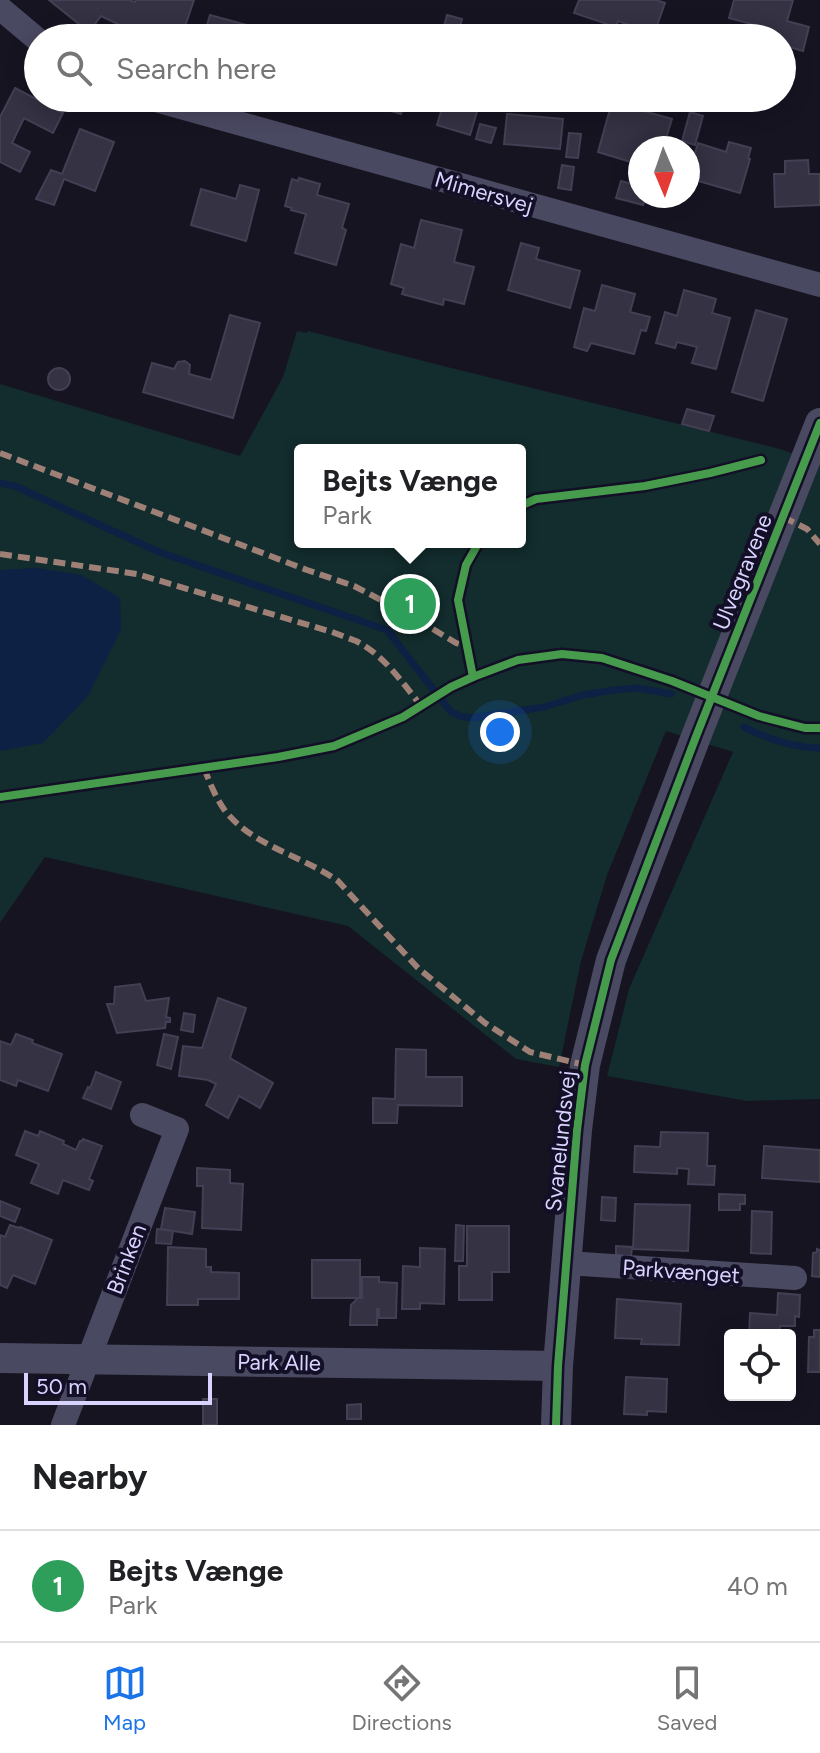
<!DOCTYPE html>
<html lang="en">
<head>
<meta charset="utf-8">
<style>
  body { margin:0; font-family:Figtree,sans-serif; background:#f2f2f2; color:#202124 }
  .controls { position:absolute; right:24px; bottom:24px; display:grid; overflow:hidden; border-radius:8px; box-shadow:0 4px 20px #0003 }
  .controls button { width:72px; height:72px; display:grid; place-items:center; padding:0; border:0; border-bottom:2px solid #e0e0e0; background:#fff; color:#202124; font:40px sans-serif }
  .compass { position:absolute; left:628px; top:136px; width:72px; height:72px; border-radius:50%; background:#fff; box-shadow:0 4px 20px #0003; rotate:178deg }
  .scale { position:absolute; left:24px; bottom:20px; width:188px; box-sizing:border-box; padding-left:8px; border:4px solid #d9d4ff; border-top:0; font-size:22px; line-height:28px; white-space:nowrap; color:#d9d4ff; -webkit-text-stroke:6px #130f26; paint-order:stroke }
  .you { position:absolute; left:500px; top:732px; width:28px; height:28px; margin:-20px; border:6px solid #fff; border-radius:50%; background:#1a73e8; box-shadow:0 0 0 12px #1a73e833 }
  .badge { display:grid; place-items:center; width:52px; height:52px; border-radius:50%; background:#1a73e8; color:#fff; font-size:26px; font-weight:700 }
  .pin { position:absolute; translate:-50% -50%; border:4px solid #fff; box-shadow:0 2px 8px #0006 }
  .popup { position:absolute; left:294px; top:444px; width:232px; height:104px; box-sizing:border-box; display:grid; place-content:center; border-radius:8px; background:#fff; filter:drop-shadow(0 2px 6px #0005); font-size:26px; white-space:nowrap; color:#757577 }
  .popup b { font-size:30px; color:#202124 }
  .popup::after { content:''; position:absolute; left:50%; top:100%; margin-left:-16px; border:16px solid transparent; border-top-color:#fff }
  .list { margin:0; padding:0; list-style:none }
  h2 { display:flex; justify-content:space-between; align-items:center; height:104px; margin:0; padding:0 32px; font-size:34px }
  h2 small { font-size:26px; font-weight:400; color:#757577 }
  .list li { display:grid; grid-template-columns:52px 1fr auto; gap:24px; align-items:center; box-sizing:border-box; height:112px; padding:0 32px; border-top:2px solid #e0e0e0 }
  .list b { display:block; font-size:30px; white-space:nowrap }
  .list p { margin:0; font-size:26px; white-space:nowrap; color:#757577 }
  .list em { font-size:26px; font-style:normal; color:#757577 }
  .icon { flex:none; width:44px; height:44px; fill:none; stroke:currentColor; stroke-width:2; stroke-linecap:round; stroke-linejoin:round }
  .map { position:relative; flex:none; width:820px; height:1425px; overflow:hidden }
  .search { position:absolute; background:#fff; box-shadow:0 4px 20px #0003; left:24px; right:24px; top:24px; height:88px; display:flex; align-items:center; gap:20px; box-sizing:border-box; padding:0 28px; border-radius:44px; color:#757577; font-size:30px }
  .sheet { height:216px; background:#fff }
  nav { display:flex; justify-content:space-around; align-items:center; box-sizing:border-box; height:112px; border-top:2px solid #e0e0e0; background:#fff; font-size:22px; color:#757577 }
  nav a { display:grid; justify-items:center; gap:4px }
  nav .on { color:#1a73e8 }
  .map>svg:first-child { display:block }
</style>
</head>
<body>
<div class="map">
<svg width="820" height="1425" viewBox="0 0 820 1425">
  <rect width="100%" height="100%" fill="#161421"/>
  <path fill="#132c2d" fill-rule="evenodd" d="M297,331L307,333L308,331L439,365L780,449L820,463V1099L747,1101L607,1076L629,989L733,752L666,731L607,875L581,961L559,1067L516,1059L348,926L45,857L0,923V384L240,456L283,377ZM300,450H520V542H300Z"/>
  <polygon fill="#0d2144" points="36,568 82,575 120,598 121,630 88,696 43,743 0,751 0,570"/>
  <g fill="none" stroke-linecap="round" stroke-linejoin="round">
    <g stroke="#0d2144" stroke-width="7">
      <polyline points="0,483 15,486 159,552 387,630 451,712 460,716 471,718 544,707 583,695 614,690 637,688 671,694"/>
      <path d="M744,727C768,739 793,748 820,748"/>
    </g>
  </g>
  <g fill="#343243" stroke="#433f54" stroke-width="2">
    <polygon points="49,0 129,0 135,2 136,0 194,0 181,38 146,38 125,31 126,28 101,16 89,32"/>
    <polygon points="579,0 656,0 665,3 654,34 618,21 616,27 574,13"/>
    <polygon points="734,0 793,0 787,21 809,27 803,51 782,45 782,38 756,38 759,26 729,18"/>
    <polygon points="210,15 254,27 252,34 267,38 203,38"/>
    <polygon points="447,15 462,19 457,38 441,38"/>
    <polygon points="278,31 295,36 295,38 276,38"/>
    <polygon points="367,31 391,38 365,38"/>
    <polygon points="782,63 790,65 782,94"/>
    <polygon points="15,88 63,113 53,133 24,118 12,143 30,152 20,172 0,162 0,117"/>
    <polygon points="349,98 406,98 401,114"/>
    <polygon points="445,98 497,98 494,107 480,102 470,135 437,125"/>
    <polygon points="612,102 672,119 663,148 640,148 640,157 636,156 634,163 598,152"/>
    <polygon points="690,112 703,116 695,145 682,141"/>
    <polygon points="507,114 563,119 560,149 504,144"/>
    <polygon points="480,124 496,128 491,143 476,139"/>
    <polygon points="80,129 114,142 95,191 64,179 54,205 36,199 51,170 62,174"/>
    <polygon points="569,133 581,134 578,158 566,157"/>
    <polygon points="729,142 751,148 748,158 750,159 740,193 688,178 691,164 688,164 688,161 690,155 694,156 698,143 726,152"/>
    <polygon points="808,160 809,174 820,174 820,205 775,207 774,174 785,174 785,161"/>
    <polygon points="562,165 574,167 571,190 558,188"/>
    <polygon points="299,178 320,184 317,195 349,204 342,228 346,230 336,265 295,253 306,214 291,210 292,208 285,206 292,179 298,181"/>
    <polygon points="621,181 640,186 640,196 646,196 643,205 616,198"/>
    <polygon points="240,185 259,190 246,241 191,225 201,189 236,199"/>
    <polygon points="421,220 462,230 454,262 474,267 464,304 444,299 443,305 402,294 404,288 391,284 401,244 414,248"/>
    <polygon points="521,243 539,248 536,259 580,271 570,308 508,290"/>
    <polygon points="602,285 635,294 630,312 650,317 646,331 641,330 634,354 591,343 587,351 574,347 584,308 595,311"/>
    <polygon points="684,290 716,299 712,313 730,318 716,369 692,363 697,347 677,342 675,348 656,343 665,312 677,316"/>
    <polygon points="756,310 787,319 763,401 732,392"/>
    <polygon points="230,315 260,323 233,418 143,392 152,363 174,369 178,362 185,361 190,365 189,374 211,380"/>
    <circle cx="59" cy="379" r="11"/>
    <polygon points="687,409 714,416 709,431 682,424"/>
    <polygon points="140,984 146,1001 169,998 166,1017 170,1018 170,1022 166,1022 165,1028 117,1033 107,1004 114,1004 115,987"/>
    <polygon points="218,998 246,1008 230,1058 273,1083 260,1108 239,1096 228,1118 206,1105 216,1084 208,1080 179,1076 183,1046 202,1048"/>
    <polygon points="184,1013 195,1015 193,1032 181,1030"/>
    <polygon points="16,1034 33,1040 32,1043 62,1054 48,1091 18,1080 16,1086 0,1080 0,1041 11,1045"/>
    <polygon points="164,1034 178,1037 171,1069 157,1065"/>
    <polygon points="396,1049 426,1050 426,1077 462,1077 462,1106 398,1105 397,1123 373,1123 373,1098 395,1099"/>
    <polygon points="96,1072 121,1082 111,1109 83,1098 88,1087 90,1088"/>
    <polygon points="25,1131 38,1136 40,1131 64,1141 63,1144 76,1150 80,1141 82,1141 83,1139 102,1146 89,1179 93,1181 89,1190 63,1180 58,1194 31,1183 39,1164 16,1155"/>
    <polygon points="661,1132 708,1133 707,1166 715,1166 714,1185 688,1184 689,1169 677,1168 677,1174 634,1172 635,1146 660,1147"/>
    <polygon points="764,1146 820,1150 820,1182 762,1178"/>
    <polygon points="197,1168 230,1170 230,1183 243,1184 241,1230 202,1228 203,1186 197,1186"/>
    <polygon points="719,1194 745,1195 745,1204 740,1204 740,1210 719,1210"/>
    <polygon points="602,1197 616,1198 615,1221 601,1220"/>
    <polygon points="0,1201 20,1209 15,1222 0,1216"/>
    <polygon points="635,1204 690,1205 688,1251 633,1249"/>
    <polygon points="165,1208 195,1212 192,1234 161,1229"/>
    <polygon points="752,1211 772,1212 771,1254 751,1253"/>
    <polygon points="10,1225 19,1228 20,1227 52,1240 35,1284 13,1275 7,1288 0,1285 0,1235 5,1237"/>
    <polygon points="456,1225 464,1226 463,1261 455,1261"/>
    <polygon points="467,1226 509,1226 509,1272 492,1272 492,1300 459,1300 459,1266 467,1266"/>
    <polygon points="157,1229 173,1231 171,1244 156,1243"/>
    <polygon points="616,1246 632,1247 631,1257 616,1255"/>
    <polygon points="168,1247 206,1249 206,1267 211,1267 211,1272 239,1273 239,1299 198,1299 198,1305 167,1305"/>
    <polygon points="420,1248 445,1249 444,1304 420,1303 420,1309 402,1309 403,1266 420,1267"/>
    <polygon points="817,1249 820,1250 820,1277 812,1276 813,1253 817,1252"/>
    <polygon points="312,1260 360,1260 360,1298 362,1298 362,1277 379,1277 379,1282 397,1283 396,1318 379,1318 379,1309 377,1309 377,1325 350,1325 351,1305 358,1298 312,1298"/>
    <polygon points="778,1293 800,1295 799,1317 795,1316 795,1326 780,1326 779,1335 749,1335 750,1313 777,1315"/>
    <polygon points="617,1299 681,1304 679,1345 641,1344 642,1339 615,1338"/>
    <polygon points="814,1330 820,1330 820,1372 808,1372 809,1337 814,1337"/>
    <polygon points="626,1377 667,1379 666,1412 647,1411 647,1415 624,1414"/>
    <rect x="203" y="1399" width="14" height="26"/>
    <polygon points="361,1404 361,1419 347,1419 347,1405"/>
  </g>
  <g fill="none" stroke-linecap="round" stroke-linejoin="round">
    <g stroke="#4a4962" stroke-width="24">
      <polyline points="0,8 38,40"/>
      <polyline points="148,98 820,285"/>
      <polyline points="567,1263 795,1278"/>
      <polyline points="63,1425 177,1129 142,1115"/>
    </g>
    <g stroke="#4a4962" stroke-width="30">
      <polyline points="0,1358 558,1366"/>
      <polyline points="556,1425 558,1366 577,1130 585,1065 611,960 697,734 820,423"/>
    </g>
    <g stroke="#9e8076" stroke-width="6" stroke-dasharray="12 6" stroke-linecap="butt">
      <polyline points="0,453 307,570 354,586 408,614 456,643 466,646"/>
      <polyline points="783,517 807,529 820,544"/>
      <path d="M0,554L137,574L332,632C340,635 348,638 356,641C384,655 402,682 421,706"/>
      <path d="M204,768C210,783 216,799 226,812C255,847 303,856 338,881L418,968L485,1023L530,1052L585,1065"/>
    </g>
    <g stroke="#130f26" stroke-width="13">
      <g id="cycleway">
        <polyline points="520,506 536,499 645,486 710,473 761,460"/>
        <polyline points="473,677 458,600 466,565 479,542"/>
        <polyline points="0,797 278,757 334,746 403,717 451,687 473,677 518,660 562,654 602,658 672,681 759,716 805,728 820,728"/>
        <polyline points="556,1425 558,1366 577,1130 585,1065 611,960 697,734 820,423"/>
      </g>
    </g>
    <use href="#cycleway" stroke="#469c4c" stroke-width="8"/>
  </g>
  <g text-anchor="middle" stroke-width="8" stroke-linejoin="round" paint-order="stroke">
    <g font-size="22" fill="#d9d4ff" stroke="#130f26">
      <text transform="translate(484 192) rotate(16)" y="8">Mimersvej</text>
      <text transform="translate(742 572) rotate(-68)" y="8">Ulvegravene</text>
      <text transform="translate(560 1141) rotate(-84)" y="8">Svanelundsvej</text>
      <text transform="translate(126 1259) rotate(-69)" y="8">Brinken</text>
      <text transform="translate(681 1271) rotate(4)" y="8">Parkvænget</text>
      <text transform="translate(279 1362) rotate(1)" y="8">Park Alle</text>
    </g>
  </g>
</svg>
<div class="controls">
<button><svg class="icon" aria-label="locate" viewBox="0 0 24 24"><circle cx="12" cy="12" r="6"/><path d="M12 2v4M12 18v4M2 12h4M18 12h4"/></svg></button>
</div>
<svg class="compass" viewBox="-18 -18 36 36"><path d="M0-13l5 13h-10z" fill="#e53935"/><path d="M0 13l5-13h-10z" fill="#757577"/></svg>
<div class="scale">50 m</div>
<div class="you"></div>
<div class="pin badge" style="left:410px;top:604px;background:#2e9e5b">1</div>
<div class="popup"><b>Bejts Vænge</b>Park</div>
<div class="search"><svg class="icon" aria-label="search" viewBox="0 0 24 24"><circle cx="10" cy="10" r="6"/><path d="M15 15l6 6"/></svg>Search here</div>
</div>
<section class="sheet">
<h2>Nearby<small></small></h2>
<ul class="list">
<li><span class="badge" style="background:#2e9e5b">1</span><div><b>Bejts Vænge</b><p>Park</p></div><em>40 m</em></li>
</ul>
</section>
<nav>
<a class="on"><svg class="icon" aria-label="map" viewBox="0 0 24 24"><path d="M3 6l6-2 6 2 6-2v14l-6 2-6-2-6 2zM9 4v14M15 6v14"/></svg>Map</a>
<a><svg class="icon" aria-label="directions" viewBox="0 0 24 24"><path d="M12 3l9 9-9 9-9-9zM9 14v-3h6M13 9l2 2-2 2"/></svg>Directions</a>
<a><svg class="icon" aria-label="saved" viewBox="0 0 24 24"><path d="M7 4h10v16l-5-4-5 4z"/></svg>Saved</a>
</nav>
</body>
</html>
